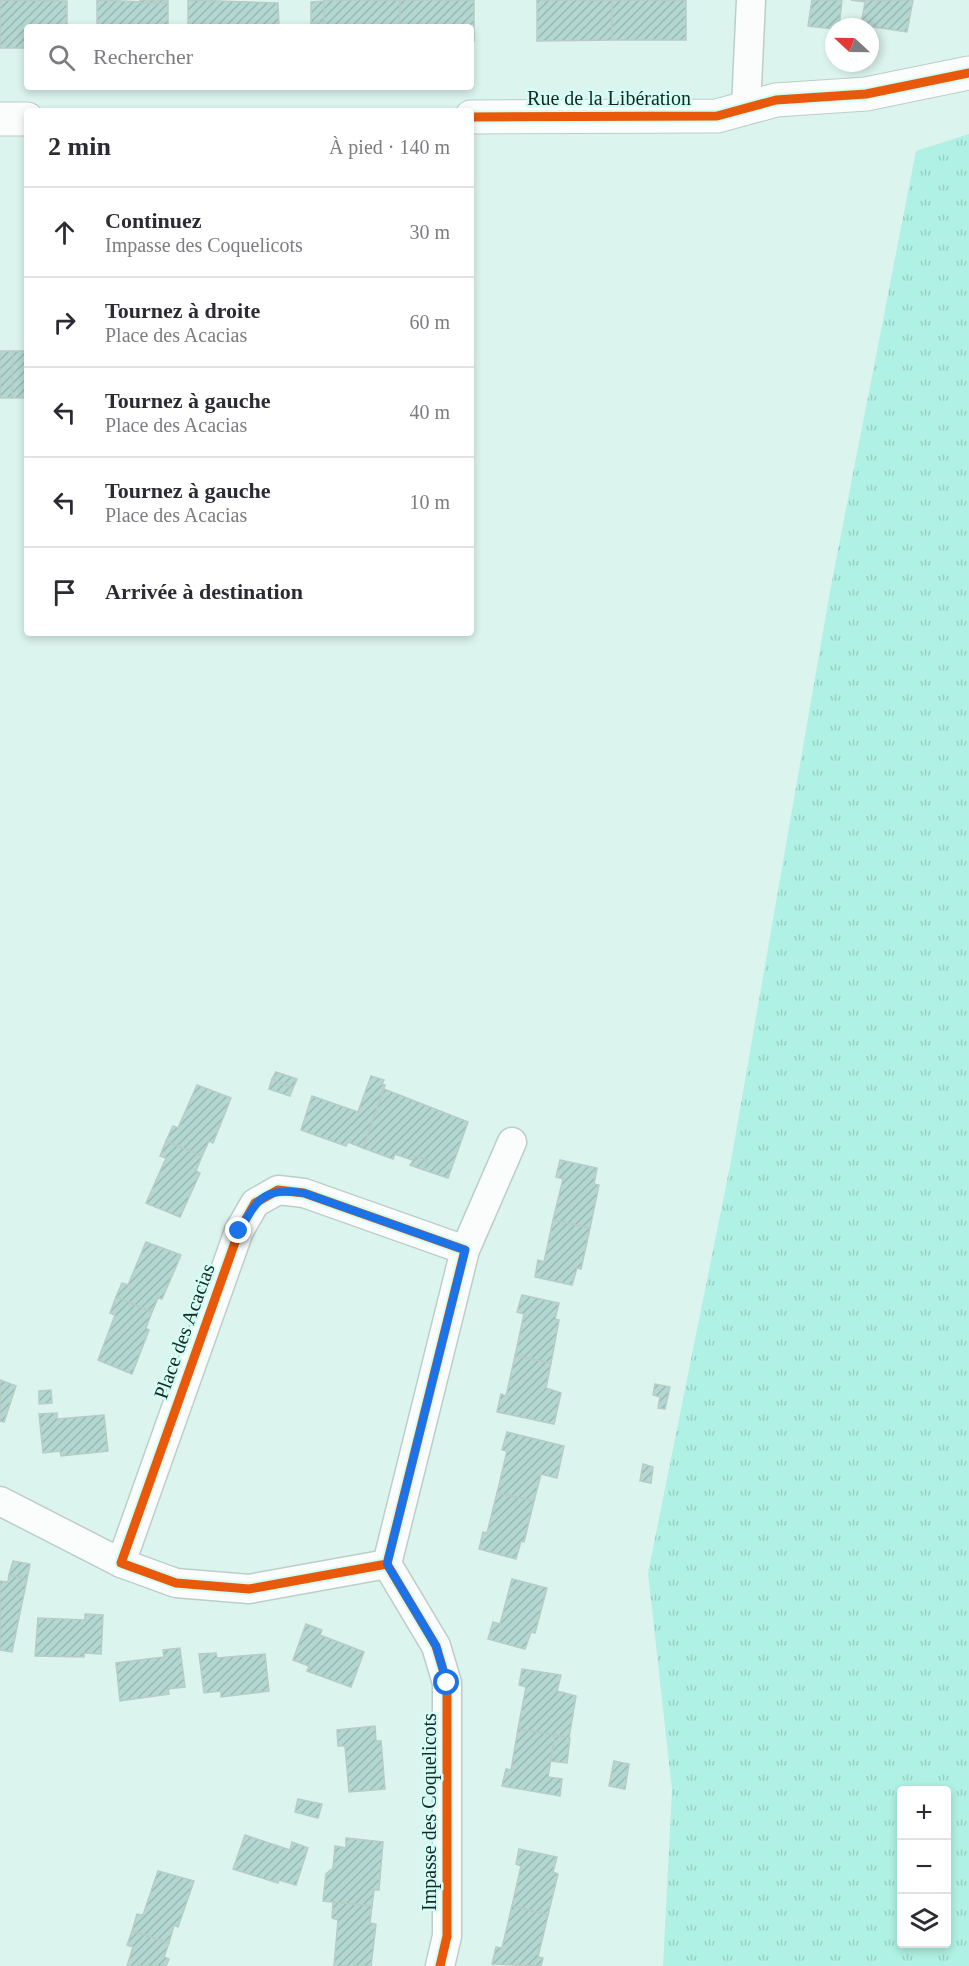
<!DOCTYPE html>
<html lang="fr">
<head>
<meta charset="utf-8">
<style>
  body { margin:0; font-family:"Times New Roman",serif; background:#f7f7f7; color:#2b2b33 }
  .controls { position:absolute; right:18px; bottom:18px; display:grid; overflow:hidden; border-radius:6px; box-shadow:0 3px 9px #0003 }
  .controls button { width:54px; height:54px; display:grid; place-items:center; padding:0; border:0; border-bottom:2px solid #e1e1e2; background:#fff; color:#2b2b33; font:30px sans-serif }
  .compass { position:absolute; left:825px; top:18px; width:54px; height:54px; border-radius:50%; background:#fff; box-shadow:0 3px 9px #0003; rotate:292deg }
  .stop { position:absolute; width:18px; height:18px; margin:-14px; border:4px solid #1a73e8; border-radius:50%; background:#fff }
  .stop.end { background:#1a73e8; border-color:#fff; box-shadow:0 2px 6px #0008 }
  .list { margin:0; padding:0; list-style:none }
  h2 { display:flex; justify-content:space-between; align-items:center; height:78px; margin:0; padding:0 24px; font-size:26px }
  h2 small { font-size:20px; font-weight:400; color:#7c7c81 }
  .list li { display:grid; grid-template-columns:39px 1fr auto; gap:18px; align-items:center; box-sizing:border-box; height:90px; padding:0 24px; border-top:2px solid #e1e1e2 }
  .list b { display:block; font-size:22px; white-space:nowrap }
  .list p { margin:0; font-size:20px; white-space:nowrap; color:#7c7c81 }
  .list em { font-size:20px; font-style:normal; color:#7c7c81 }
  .icon { flex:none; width:33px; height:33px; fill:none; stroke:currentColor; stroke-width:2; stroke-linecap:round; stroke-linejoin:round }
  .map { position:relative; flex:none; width:969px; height:1966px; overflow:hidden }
  .search { position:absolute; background:#fff; box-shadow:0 3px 9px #0003; left:24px; top:24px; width:450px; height:66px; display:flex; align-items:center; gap:15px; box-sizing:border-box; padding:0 21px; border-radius:6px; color:#7c7c81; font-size:22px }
  .panel { position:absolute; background:#fff; box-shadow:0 3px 9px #0003; left:24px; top:108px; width:450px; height:528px; border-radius:6px }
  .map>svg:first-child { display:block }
</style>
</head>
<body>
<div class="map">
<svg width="969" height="1966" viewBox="0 0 969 1966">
  <defs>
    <pattern id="grass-tufts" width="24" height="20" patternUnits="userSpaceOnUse" patternTransform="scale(1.5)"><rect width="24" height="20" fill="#aff1e4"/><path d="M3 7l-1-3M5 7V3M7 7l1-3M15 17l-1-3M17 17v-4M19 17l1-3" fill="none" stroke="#96cfc3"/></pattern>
    <pattern id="building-hatch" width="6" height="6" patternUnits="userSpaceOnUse" patternTransform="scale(1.5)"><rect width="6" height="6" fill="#b3d8d1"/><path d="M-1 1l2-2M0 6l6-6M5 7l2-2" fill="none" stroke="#99b9b3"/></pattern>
  </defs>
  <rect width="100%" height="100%" fill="#dcf4ee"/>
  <path fill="url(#grass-tufts)" fill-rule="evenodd" d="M969,134V1966H663L672,1790L648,1573L731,1161L831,586L916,151ZM902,1790H946V1944H902Z"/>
  <g fill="url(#building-hatch)" stroke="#b8cbc6" stroke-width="1.5">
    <polygon points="0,0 67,1 67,27 27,27 27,48 0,48"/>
    <polygon points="97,0 168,3 168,27 97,27"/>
    <rect x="140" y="0" width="28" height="3"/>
    <polygon points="188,0 278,3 279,27 188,27"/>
    <polygon points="324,0 400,0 400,27 311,27 311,23 324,22"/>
    <polygon points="400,0 474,0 474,41 471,41 471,27 400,27"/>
    <polygon points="537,0 612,0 612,40 537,41"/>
    <rect x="612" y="0" width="74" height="40"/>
    <polygon points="812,0 842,0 839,27 834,27 834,29 808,26"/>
    <polygon points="851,0 913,0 907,32 861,25 865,2"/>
    <polygon points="324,1 324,22 311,23 311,2"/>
    <polygon points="0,351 13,351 12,398 0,398"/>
    <polygon points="13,351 27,351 26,398 12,398"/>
    <polygon points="276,1072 297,1079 293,1088 272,1079"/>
    <polygon points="371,1076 384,1080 382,1084 385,1085 363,1148 348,1142 346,1146 301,1130 312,1096 358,1112"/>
    <polygon points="272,1079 293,1088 290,1096 269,1089"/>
    <polygon points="197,1085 231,1098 213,1143 209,1141 202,1156 166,1141 173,1126 178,1128"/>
    <polygon points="384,1089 468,1122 448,1178 424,1170 427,1160 416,1156 415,1161 395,1154 393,1159 363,1148"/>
    <polygon points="166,1141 202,1156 196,1171 200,1173 180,1217 146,1203 166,1158 160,1156"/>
    <polygon points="416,1156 427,1160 424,1170 410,1165"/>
    <polygon points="560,1160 597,1168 594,1184 599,1185 590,1228 553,1220 563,1179 556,1177"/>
    <polygon points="553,1220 590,1228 581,1269 577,1268 572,1285 535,1277 538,1260 544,1262"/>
    <polygon points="146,1242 181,1255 162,1299 158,1298 152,1312 116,1297 122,1283 128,1285"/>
    <polygon points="522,1295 559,1303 555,1319 559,1320 551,1363 515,1356 524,1314 517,1312"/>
    <polygon points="116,1297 152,1312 146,1328 149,1330 132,1374 98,1360 115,1315 110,1313"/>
    <polygon points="515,1356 551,1363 546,1388 561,1393 554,1424 497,1412 501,1394 506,1396"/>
    <polygon points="0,1380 16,1386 4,1422 0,1421"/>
    <polygon points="655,1384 670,1387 665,1409 658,1408 660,1397 653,1395"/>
    <polygon points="51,1390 52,1403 39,1404 39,1391"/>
    <polygon points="57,1413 57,1419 104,1415 108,1451 61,1456 60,1451 43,1453 39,1414"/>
    <polygon points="507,1432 564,1446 557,1478 541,1474 534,1501 497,1493 507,1451 502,1450"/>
    <polygon points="643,1464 653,1467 651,1483 640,1481"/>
    <polygon points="497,1493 534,1501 524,1542 521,1541 516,1559 479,1549 483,1532 487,1533"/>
    <polygon points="13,1561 30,1564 27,1579 9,1575"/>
    <polygon points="9,1575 27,1579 12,1652 0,1650 0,1581 8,1582"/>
    <polygon points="512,1579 547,1588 535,1633 531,1632 525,1649 488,1639 493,1622 500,1624"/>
    <polygon points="85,1614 103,1615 101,1654 84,1653 84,1657 35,1656 38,1618 85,1620"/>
    <polygon points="306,1624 322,1630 320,1635 364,1652 351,1687 307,1671 309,1666 293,1660"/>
    <polygon points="180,1648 185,1687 168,1689 169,1694 120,1701 116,1663 164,1657 163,1650"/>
    <polygon points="216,1653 217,1658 265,1654 269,1691 221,1697 221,1691 204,1693 199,1654"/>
    <polygon points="522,1669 561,1675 557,1691 576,1696 569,1738 518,1729 526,1687 519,1685"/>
    <polygon points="375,1726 376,1741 381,1741 385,1789 349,1792 345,1746 338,1746 337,1730"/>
    <polygon points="518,1729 555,1735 548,1777 562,1779 560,1796 502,1786 506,1769 511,1770"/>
    <polygon points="555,1735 570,1738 567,1763 551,1761"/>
    <polygon points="614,1761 629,1764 625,1789 609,1786"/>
    <polygon points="298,1799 322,1804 318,1818 295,1812"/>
    <polygon points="245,1835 290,1850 292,1842 308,1848 296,1885 279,1880 278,1883 233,1869"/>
    <polygon points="346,1838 383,1842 379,1890 374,1890 372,1906 323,1901 326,1874 333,1868 335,1846 346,1848"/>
    <polygon points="519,1849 557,1857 553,1872 558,1874 548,1915 512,1906 521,1866 516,1864"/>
    <polygon points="158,1871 194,1881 178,1927 174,1925 169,1943 132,1931 137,1914 143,1915"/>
    <polygon points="333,1902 372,1906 370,1923 376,1924 371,1966 334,1966 338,1920 332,1918"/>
    <polygon points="512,1906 548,1915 538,1957 543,1958 541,1966 492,1964 496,1947 502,1948"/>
    <polygon points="132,1931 169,1943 164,1957 169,1959 166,1966 127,1966 133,1947 127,1945"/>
  </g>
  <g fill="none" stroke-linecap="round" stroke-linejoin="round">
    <g stroke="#bbceca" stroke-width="31">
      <g id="minor">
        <polyline points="746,107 751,0"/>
        <polygon points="278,1190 304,1193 465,1250 387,1564 249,1589 176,1583 121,1563 239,1231 255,1203"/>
        <polyline points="465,1250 512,1142"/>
        <polyline points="0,1501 121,1563"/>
        <polyline points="387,1564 436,1646 447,1683 447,1936 440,1966"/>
      </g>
    </g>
    <g stroke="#bbceca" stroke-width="35">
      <g id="tertiary">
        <polyline points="471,117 717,116 776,100 866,94 969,73"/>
        <polyline points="0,119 27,119"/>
      </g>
    </g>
    <use href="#minor" stroke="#fafdfc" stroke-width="28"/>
    <use href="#tertiary" stroke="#fafdfc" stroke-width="33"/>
    <g stroke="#d2fef4" stroke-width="13">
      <g id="cycleway">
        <polyline points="471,117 717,116 776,100 866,94 969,73"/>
        <polygon points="278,1190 304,1193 465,1250 387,1564 249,1589 176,1583 121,1563 239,1231 255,1203"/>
        <polyline points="387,1564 436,1646 447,1683 447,1936 440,1966"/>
      </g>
    </g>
    <use href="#cycleway" stroke="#e8590c" stroke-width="9"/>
  </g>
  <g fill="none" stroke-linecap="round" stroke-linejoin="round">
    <path stroke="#1a73e8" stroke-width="8" d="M239,1231C259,1197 263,1188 304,1193L465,1250L387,1564L436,1646L447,1683"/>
  </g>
  <g text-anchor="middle" stroke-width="5" stroke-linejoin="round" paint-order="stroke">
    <g font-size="20" fill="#162724" stroke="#d2fef4">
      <text x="609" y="105">Rue de la Libération</text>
      <text transform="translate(184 1331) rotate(-70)" y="7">Place des Acacias</text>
      <text transform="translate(429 1812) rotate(-90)" y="7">Impasse des Coquelicots</text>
    </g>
  </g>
</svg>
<div class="controls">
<button>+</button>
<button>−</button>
<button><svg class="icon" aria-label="layers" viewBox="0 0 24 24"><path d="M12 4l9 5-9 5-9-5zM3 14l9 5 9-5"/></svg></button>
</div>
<svg class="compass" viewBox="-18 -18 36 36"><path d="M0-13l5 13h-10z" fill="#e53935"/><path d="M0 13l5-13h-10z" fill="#7c7c81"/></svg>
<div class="stop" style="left:447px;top:1683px"></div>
<div class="stop end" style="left:239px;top:1231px"></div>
<div class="search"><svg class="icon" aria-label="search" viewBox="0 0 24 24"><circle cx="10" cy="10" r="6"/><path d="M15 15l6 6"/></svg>Rechercher</div>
<section class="panel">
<h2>2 min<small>À pied · 140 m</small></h2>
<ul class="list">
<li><svg class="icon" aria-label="ahead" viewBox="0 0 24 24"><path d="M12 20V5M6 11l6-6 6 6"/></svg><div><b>Continuez</b><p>Impasse des Coquelicots</p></div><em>30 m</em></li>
<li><svg class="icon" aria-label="right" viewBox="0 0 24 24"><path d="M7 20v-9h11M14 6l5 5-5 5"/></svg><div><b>Tournez à droite</b><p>Place des Acacias</p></div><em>60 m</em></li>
<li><svg class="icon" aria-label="left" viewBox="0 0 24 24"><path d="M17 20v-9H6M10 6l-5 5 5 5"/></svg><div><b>Tournez à gauche</b><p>Place des Acacias</p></div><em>40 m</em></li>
<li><svg class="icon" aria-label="left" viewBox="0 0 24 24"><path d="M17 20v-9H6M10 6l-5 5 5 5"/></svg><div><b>Tournez à gauche</b><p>Place des Acacias</p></div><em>10 m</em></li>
<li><svg class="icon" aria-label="arrive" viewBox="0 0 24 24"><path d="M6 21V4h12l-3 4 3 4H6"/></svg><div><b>Arrivée à destination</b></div></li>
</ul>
</section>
</div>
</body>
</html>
